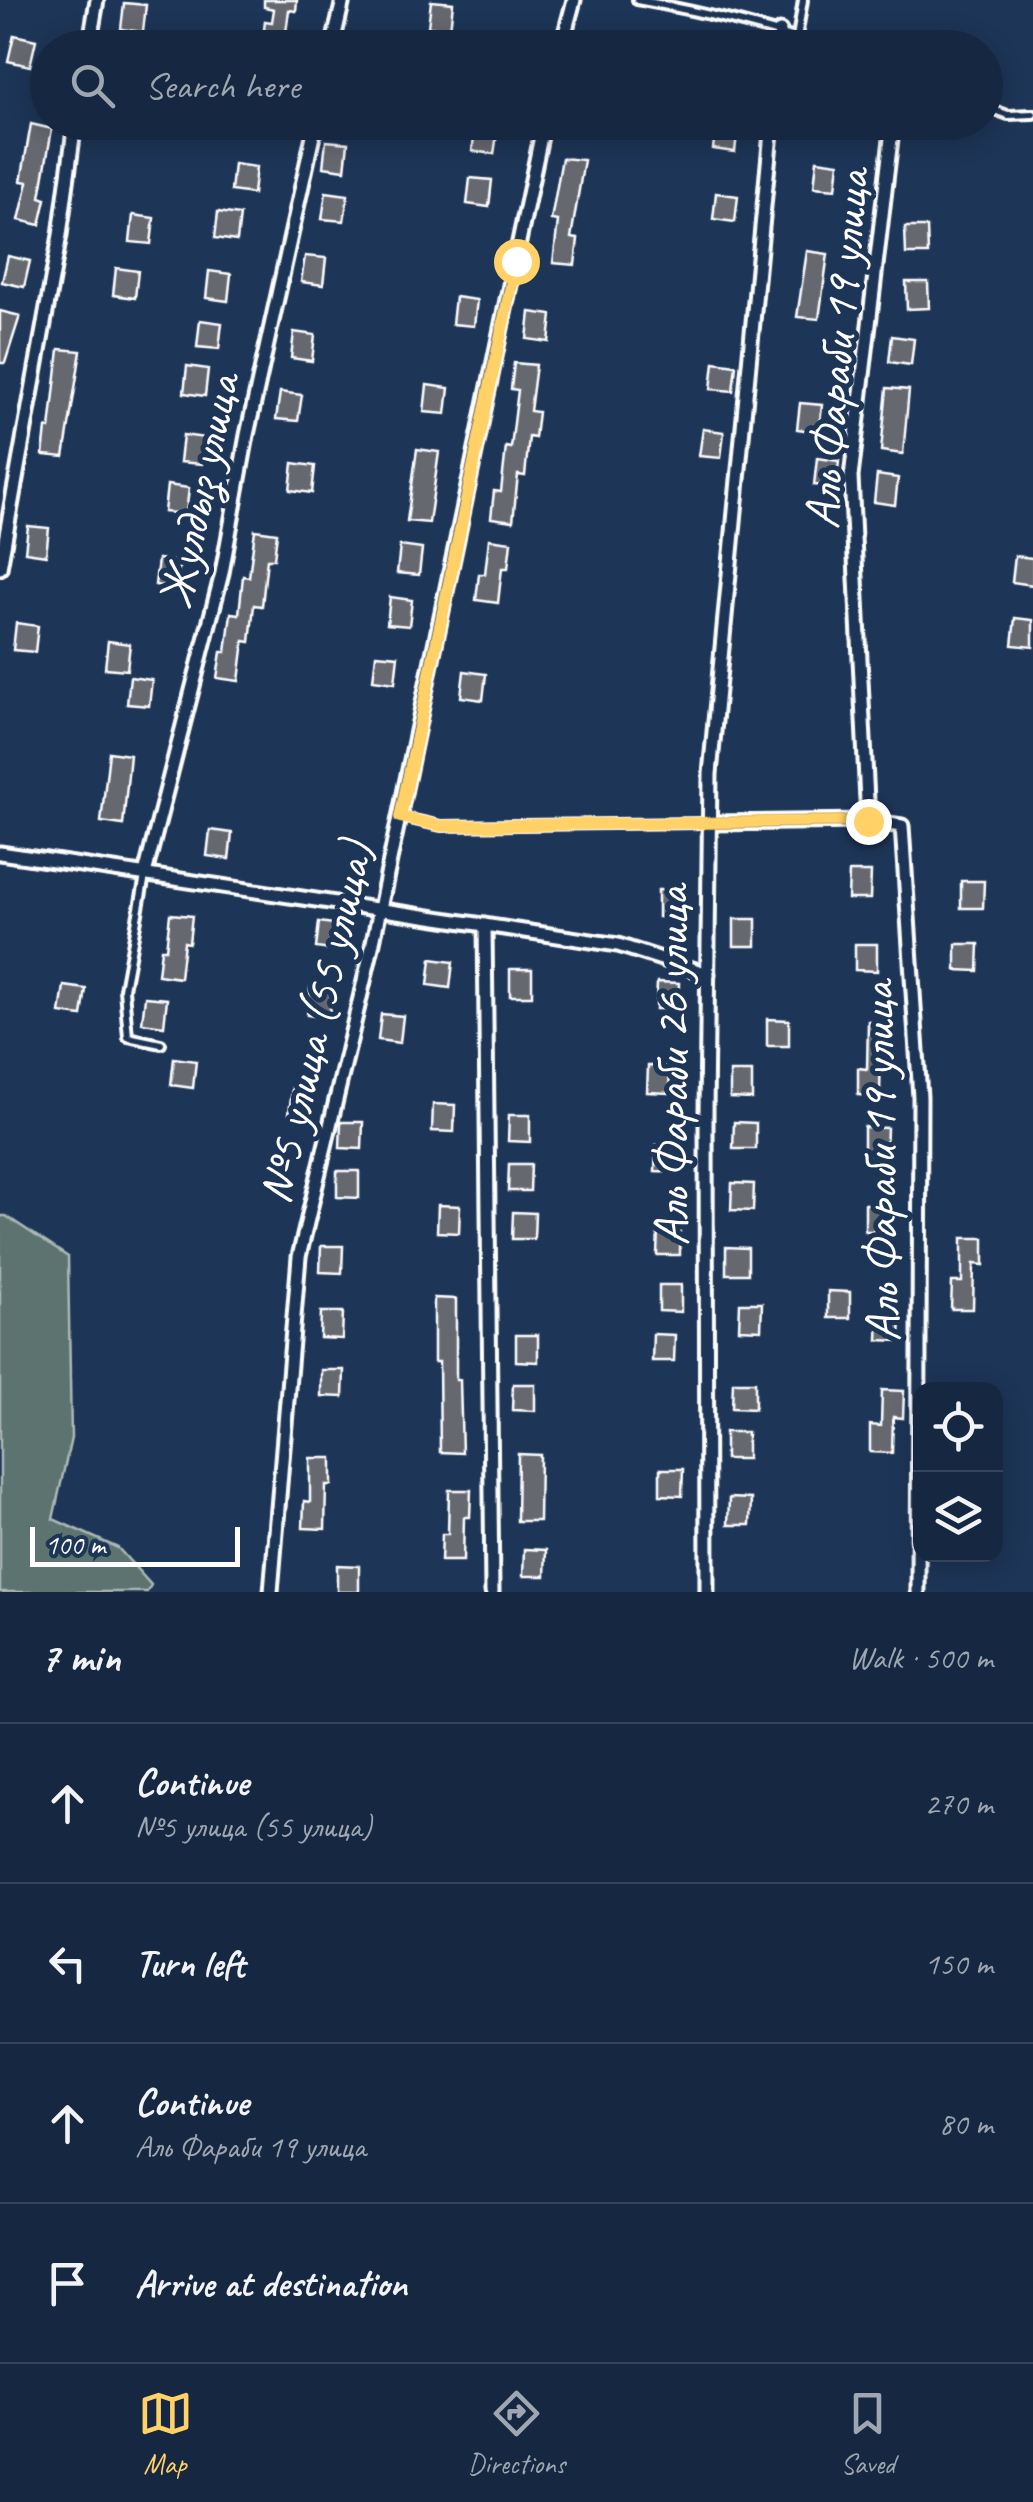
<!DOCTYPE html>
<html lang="en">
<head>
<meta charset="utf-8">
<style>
  body { margin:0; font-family:Caveat,sans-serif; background:#1f3048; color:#f1f3f6 }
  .controls { position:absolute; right:30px; bottom:30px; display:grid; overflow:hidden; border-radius:20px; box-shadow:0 5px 25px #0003 }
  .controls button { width:90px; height:90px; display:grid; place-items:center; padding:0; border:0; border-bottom:2px solid #35445a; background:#162841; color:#f1f3f6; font:50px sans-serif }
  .scale { position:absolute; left:30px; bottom:25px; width:210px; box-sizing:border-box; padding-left:10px; border:5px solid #fff; border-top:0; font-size:28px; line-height:35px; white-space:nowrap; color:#fff; -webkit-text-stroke:8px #1d3557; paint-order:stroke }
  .stop { position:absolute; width:30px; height:30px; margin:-22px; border:8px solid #ffd166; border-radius:50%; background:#fff }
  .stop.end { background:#ffd166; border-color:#fff; box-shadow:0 2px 10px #0008 }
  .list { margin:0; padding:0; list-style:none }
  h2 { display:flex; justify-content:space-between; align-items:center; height:130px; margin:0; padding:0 40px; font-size:42px }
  h2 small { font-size:32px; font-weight:400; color:#9ea6b1 }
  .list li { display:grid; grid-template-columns:65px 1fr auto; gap:30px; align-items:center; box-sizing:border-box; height:160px; padding:0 40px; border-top:2px solid #35445a }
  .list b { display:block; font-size:38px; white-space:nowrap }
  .list p { margin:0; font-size:32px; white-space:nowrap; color:#9ea6b1 }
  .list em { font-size:32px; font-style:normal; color:#9ea6b1 }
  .icon { flex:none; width:55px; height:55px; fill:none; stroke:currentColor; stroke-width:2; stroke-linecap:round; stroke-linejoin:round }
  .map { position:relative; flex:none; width:1033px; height:1592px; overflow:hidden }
  .search { position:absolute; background:#162841; box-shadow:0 5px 25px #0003; left:30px; right:30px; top:30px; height:110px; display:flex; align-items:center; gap:25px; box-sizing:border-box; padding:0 35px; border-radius:55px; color:#9ea6b1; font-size:38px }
  .sheet { height:770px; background:#162841 }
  nav { display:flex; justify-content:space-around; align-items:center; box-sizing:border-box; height:140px; border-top:2px solid #35445a; background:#162841; font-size:28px; color:#9ea6b1 }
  nav a { display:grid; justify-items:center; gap:5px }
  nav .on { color:#ffd166 }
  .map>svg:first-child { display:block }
</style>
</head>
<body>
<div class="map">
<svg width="1033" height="1592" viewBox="0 0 1033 1592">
  <rect width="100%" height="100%" fill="#1d3557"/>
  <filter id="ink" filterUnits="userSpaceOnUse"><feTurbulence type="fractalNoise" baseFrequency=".01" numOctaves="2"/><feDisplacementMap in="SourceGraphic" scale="20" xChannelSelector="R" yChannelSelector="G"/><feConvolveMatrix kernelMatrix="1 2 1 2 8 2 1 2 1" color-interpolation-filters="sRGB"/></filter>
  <g filter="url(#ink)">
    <polygon fill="#5b7370" stroke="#adb9b8" stroke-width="2.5" points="0,1216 6,1216 68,1257 71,1438 53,1519 118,1548 151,1585 147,1592 0,1592"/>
    <g fill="#666870" stroke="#fff" stroke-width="2.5">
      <polygon points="264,0 297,0 296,11 289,10 284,48 262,48 265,21 272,22 274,9 264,7"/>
      <polygon points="431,1 453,3 450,30 428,27"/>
      <polygon points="124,3 146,5 143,32 121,29"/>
      <polygon points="14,35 36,40 30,66 8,61"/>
      <polygon points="716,123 738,125 735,152 713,149"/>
      <polygon points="31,124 52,129 40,197 46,199 40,225 19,220 28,182 21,181"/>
      <polygon points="476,125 498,128 494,154 472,151"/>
      <polygon points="326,141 348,143 345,170 323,167"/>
      <polygon points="562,158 584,160 571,238 578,239 575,265 553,263 558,221 551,220"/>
      <polygon points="817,160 839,163 836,189 814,187"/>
      <polygon points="234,164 256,167 253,194 231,191"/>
      <polygon points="470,178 492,180 489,207 467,204"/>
      <polygon points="326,192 348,195 344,221 322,219"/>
      <polygon points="716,193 738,196 735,222 713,219"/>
      <polygon points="218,212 240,215 237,241 215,238"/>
      <polygon points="133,215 154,218 151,244 130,242"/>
      <polygon points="905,227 927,227 928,254 906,254"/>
      <polygon points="807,251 828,254 819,319 797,317"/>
      <polygon points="8,256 30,261 24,287 2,282"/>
      <polygon points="305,256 326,258 323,285 301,282"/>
      <polygon points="116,268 138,271 135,298 113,295"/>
      <polygon points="209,271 231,274 228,301 206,298"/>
      <polygon points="906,282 928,282 929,308 907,309"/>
      <polygon points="455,297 477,300 474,326 452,324"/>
      <polygon points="0,311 20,316 5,363 0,363"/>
      <polygon points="530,312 552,315 549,342 527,339"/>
      <polygon points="200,320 222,323 219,349 197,347"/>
      <polygon points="294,332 315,335 312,361 291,358"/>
      <polygon points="892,336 914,339 911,365 889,362"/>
      <polygon points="59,349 81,351 64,457 43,455 46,428 50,429"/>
      <polygon points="714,362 736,365 733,391 711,389"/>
      <polygon points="514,363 536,365 530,411 538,412 535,438 529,437 525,476 518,475 513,521 491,518 494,491 501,492 506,447 511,448 518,390 511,389"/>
      <polygon points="187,366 208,369 205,396 184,393"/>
      <polygon points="427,385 449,388 446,414 424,412"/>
      <polygon points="887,388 909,390 903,454 881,451"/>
      <polygon points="280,392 302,395 298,421 276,419"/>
      <polygon points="800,403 822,405 819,432 797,429"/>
      <polygon points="703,429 724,432 721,458 699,456"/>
      <polygon points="183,435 205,438 202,464 180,462"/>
      <polygon points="417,449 439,452 429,523 407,521"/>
      <polygon points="817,458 839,461 836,487 814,485"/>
      <polygon points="293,463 315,466 312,493 290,490"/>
      <polygon points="877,475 898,478 895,505 874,502"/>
      <polygon points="167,485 189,488 186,514 164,512"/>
      <polygon points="28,526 49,528 46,555 25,552"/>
      <polygon points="255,530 277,533 274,559 267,559 262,606 254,605 250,642 244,641 239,681 217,678 221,652 226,652 231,613 239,614 243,576 249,577"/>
      <polygon points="489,539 511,542 508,568 502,568 498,603 476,600 479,574 485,574"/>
      <polygon points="400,546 422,549 419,575 397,573"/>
      <polygon points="1015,556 1033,558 1033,585 1012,582"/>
      <polygon points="158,559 180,562 176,588 155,585"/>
      <polygon points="390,597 412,600 409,626 387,624"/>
      <polygon points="1015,618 1033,620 1033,647 1012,645"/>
      <polygon points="16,623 38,626 35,652 13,650"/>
      <polygon points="108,641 130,644 127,670 105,668"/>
      <polygon points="376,654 398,656 395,683 373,680"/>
      <polygon points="464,671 486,674 483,700 461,697"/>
      <polygon points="130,677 152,680 149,706 127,704"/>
      <polygon points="109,752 130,755 123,825 101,822"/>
      <polygon points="210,830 232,833 229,859 207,856"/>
      <polygon points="849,872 871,872 870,899 848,899"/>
      <polygon points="961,881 984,881 983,908 961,908"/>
      <rect x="658" y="890" width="22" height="27"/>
      <polygon points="170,914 192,916 189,943 184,942 180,978 158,975 161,949 166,949"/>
      <rect x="734" y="919" width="22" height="27"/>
      <polygon points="319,922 341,925 338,951 316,948"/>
      <polygon points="855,944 877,944 877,971 855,970"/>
      <polygon points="956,944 979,944 978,971 956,970"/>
      <polygon points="431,959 453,962 450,988 428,985"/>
      <rect x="510" y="969" width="22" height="27"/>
      <polygon points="657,982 679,983 679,1009 656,1009"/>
      <polygon points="64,986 86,989 82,1016 60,1013"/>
      <polygon points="310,988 332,991 329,1018 307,1015"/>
      <polygon points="145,997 167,999 164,1026 142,1023"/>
      <polygon points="381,1014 403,1016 400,1043 378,1040"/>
      <polygon points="767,1019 789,1020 789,1046 767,1046"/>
      <polygon points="868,1021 890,1022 889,1049 881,1048 880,1096 858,1095 858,1068 867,1069"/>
      <polygon points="174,1058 196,1061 193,1088 171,1085"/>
      <polygon points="648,1066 670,1066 669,1093 647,1092"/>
      <polygon points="730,1072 752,1072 752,1099 730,1098"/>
      <polygon points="292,1088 314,1091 311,1117 289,1114"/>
      <polygon points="433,1104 455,1105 454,1132 432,1131"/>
      <polygon points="509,1115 530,1115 530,1142 508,1141"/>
      <polygon points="341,1122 363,1122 362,1149 340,1148"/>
      <polygon points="734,1122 756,1123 756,1149 733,1149"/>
      <polygon points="864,1127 887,1128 886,1155 864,1154"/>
      <polygon points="656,1145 678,1145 677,1172 655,1171"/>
      <polygon points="509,1164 531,1164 530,1191 508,1191"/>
      <polygon points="337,1171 359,1171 359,1198 337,1197"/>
      <polygon points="732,1183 754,1184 753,1211 731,1210"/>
      <polygon points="865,1204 888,1204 887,1231 865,1231"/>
      <polygon points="438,1205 460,1206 459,1233 437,1232"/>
      <polygon points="513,1212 535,1213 534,1239 512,1239"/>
      <polygon points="658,1228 680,1229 680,1255 657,1255"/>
      <polygon points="962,1238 984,1238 984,1265 974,1264 973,1309 951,1309 952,1282 962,1282"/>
      <polygon points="321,1246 343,1246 342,1273 320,1272"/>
      <polygon points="726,1247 748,1248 748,1274 726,1274"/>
      <polygon points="659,1285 681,1285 681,1312 659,1311"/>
      <polygon points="828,1291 850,1292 850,1318 828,1318"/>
      <polygon points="434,1298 456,1299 456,1380 460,1380 462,1453 440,1452 439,1362 434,1362"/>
      <polygon points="740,1303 762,1303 761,1330 739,1329"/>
      <polygon points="321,1312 343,1312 342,1339 320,1338"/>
      <polygon points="879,1314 901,1314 900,1341 878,1340"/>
      <polygon points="653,1334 675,1335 674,1361 652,1361"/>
      <polygon points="516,1335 538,1335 538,1362 516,1361"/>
      <polygon points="321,1370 344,1370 343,1397 321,1396"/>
      <polygon points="733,1382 755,1382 755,1409 732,1408"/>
      <polygon points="513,1384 535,1384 535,1411 512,1410"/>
      <polygon points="882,1390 904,1391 903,1418 893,1417 892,1453 870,1452 870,1425 881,1426"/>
      <rect x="725" y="1432" width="22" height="27"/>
      <polygon points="518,1454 540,1455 539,1521 517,1521"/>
      <polygon points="310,1458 332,1458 332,1485 326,1485 325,1529 303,1528 304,1501 310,1502"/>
      <polygon points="660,1469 683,1469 682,1496 660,1495"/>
      <polygon points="449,1490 471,1490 470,1517 464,1517 463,1561 441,1561 442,1534 448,1534"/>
      <polygon points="729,1498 751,1499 750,1525 728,1525"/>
      <polygon points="524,1549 546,1550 545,1576 523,1576"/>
      <polygon points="337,1565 359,1566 359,1592 337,1592"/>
    </g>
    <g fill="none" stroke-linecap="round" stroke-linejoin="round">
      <g stroke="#fff" stroke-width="14">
        <g id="service">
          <path d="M637,0C702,12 763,26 825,48"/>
          <polyline points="797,38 803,0"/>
          <polyline points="986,107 1008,115 1033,114"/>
          <polyline points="401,817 441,826 707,823"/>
          <polyline points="145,876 124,989 128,1037 161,1044"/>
        </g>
      </g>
      <g stroke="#fff" stroke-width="19">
        <g id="minor">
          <polyline points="89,48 97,0"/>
          <polyline points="332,48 343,0"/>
          <polyline points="561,48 574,0"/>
          <polyline points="779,48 780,31"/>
          <polyline points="0,568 60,235 75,122"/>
          <polyline points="868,821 902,826 920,1097 918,1592"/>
          <polyline points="708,823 868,821 851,477 893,122"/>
          <polyline points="0,853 618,945 708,974"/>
          <polyline points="145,874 222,573 247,435 316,122"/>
          <polyline points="485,925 492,1592"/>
          <polyline points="271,1592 299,1257 372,947 544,122"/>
          <polyline points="707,1592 706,1112 710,774 772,122"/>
        </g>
      </g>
      <use href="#service" stroke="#1d3557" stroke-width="6"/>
      <use href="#minor" stroke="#1d3557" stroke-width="11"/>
    </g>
  </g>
  <g fill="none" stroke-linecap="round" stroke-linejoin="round" filter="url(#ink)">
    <polyline stroke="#ffd166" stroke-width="12" points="516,261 400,817 441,826 868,821"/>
  </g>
  <g text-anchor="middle" stroke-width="10" stroke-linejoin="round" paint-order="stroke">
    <g font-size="50" fill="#fff" stroke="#1d3557">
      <text transform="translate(835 349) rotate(-85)" y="18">Аль Фараби 19 улица</text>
      <text transform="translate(197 491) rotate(-78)" y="18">Жулдыз улица</text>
      <text transform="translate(314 1022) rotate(-77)" y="18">№5 улица (55 улица)</text>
      <text transform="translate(670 1066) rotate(-90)" y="18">Аль Фараби 26 улица</text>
      <text transform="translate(878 1162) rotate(-91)" y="18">Аль Фараби 19 улица</text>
    </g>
  </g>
</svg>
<div class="controls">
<button><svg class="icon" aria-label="locate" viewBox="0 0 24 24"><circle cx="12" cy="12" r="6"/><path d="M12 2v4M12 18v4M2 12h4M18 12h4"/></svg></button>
<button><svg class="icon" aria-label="layers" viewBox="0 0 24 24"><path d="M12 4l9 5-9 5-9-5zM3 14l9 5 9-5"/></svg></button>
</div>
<div class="scale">100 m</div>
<div class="stop" style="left:516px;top:261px"></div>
<div class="stop end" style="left:868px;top:821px"></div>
<div class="search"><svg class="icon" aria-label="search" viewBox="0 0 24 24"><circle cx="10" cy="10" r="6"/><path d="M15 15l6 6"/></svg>Search here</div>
</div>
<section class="sheet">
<h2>7 min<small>Walk · 500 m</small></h2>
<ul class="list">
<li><svg class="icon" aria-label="ahead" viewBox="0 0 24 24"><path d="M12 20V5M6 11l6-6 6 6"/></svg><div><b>Continue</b><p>№5 улица (55 улица)</p></div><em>270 m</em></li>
<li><svg class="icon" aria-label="left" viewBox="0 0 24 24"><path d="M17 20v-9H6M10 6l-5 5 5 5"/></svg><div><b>Turn left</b></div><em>150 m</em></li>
<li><svg class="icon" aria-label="ahead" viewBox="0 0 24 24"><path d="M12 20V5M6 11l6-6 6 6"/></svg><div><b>Continue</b><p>Аль Фараби 19 улица</p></div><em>80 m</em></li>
<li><svg class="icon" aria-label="arrive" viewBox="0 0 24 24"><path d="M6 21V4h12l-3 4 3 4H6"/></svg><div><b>Arrive at destination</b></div></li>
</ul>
</section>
<nav>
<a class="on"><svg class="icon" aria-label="map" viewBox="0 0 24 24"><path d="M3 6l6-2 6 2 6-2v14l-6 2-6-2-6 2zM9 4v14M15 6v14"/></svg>Map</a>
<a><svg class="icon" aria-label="directions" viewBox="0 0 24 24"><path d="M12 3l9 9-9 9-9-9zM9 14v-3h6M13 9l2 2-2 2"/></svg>Directions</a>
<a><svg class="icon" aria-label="saved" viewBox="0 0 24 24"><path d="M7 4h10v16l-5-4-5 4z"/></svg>Saved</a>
</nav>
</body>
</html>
